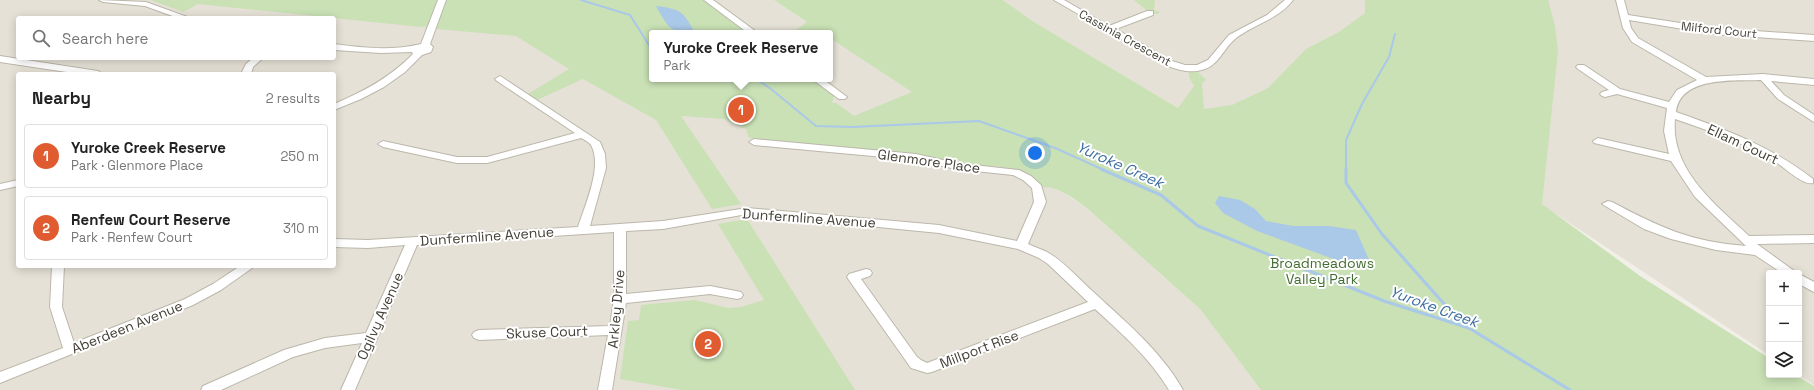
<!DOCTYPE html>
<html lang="en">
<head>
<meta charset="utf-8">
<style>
  body { margin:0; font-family:"Space Grotesk",sans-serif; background:#f6f6f6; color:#222 }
  .controls { position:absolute; right:12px; bottom:12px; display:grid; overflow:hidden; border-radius:4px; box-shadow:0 2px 10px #0003 }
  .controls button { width:36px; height:36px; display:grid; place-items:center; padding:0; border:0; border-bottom:1px solid #e0e0e0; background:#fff; color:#222; font:20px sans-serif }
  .you { position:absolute; left:1035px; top:153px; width:14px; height:14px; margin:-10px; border:3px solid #fff; border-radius:50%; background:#1a73e8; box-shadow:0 0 0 6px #1a73e833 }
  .badge { display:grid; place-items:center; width:26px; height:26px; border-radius:50%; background:#e05b30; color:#fff; font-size:13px; font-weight:700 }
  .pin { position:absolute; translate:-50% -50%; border:2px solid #fff; box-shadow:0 1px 4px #0006 }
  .popup { position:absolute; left:649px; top:30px; width:184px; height:52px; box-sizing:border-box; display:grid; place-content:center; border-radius:4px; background:#fff; filter:drop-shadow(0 1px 3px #0005); font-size:13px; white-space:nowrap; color:#767676 }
  .popup b { font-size:15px; color:#222 }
  .popup::after { content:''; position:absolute; left:50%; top:100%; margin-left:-8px; border:8px solid transparent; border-top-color:#fff }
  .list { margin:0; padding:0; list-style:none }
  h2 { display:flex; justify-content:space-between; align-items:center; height:52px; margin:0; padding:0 16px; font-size:17px }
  h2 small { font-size:13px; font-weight:400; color:#767676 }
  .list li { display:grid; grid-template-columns:26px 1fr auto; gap:12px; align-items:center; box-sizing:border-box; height:64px; margin:0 8px 8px; padding:0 8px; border:1px solid #e0e0e0; border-radius:4px }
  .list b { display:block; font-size:15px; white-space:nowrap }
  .list p { margin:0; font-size:13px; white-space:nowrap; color:#767676 }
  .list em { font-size:13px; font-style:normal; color:#767676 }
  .icon { flex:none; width:22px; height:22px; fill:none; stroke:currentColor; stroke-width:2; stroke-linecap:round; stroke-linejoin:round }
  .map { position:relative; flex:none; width:1814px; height:390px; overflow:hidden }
  .search { position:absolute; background:#fff; box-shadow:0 2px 10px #0003; left:16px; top:16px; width:320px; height:44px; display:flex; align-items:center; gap:10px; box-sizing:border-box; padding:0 14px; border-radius:4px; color:#767676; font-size:15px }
  .panel { position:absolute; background:#fff; box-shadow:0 2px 10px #0003; left:16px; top:72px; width:320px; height:196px; border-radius:4px }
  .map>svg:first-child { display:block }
</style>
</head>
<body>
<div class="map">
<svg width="1814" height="390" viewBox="0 0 1814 390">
  <rect width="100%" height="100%" fill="#f1efe7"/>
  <g fill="#e5e1d6" fill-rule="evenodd">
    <path d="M0,0H774L823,33H652V79H830V37L1088,209L1200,309L1261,390H0ZM18,18H334V58H18ZM18,74H334V266H18Z"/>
    <polygon points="1003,0 1814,0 1814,385 1799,375 1799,273 1769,273 1769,355 1544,206 1178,108 1034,22"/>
  </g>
  <g fill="#c9e1b5">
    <polygon points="151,0 438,0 429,26 421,27 198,4 183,12"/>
    <path d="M446,0H702L709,3L750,33H652V79H812L834,96L832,103H836L854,116L912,92L830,38V33H792L807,22L774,0H1003L1034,22L1178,108L1194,86L1189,77V71H1197L1206,80L1202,83L1204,109L1232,105L1268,88L1306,49L1339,32L1365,13V0H1548L1555,26L1558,51L1542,204L1640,276L1769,358V375H1796L1814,386V390H1261L1200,309L1088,209C1074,199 1059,186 1042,187L1033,177L1021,171L996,166H974L923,156L749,138L746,129L724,119L681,116L741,204L712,209L656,120L583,79L537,100L528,94L569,69L516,36L436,29Z"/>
    <polygon points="1134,0 1155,0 1154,10 1160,12 1158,14 1150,13"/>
    <polygon points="747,219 855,390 682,390 620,379 628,321 639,320 641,305 695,300 728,308 741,307 764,300 718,224"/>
  </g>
  <g fill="#aac8e7">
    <path d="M656,6C681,9 683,11 695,33C669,33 668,27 656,6Z"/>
    <polygon points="1219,196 1240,200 1255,209 1266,221 1293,226 1329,226 1356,230 1370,262 1350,265 1257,231 1223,213 1215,203"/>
  </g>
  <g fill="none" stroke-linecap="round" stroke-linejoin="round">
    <g stroke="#aac8e7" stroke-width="2">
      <polyline points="581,0 630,15 652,50"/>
      <polyline points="756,79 771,89 816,126 852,127 979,121 1055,148 1104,170"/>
      <polyline points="1346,170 1346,140 1362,104 1389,57 1395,34"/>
    </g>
    <g stroke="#aac8e7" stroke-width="3">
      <polyline points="1101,169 1161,195 1198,226 1384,301 1469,328 1570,390"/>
      <polyline points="1346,169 1346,183 1382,234 1446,306 1468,328"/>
    </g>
    <g stroke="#bcb7ab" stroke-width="2">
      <g id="minor">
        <polygon points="99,0 146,2 190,18 178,18 145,6 103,2"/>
        <path d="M438,0H446L430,44L433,47L431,52L422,55L405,72L384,87L361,99L334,110V104C363,92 391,77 413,54L412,52L381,53L334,50V44C363,48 392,51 421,44Z"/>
        <polygon points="704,0 713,0 758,33 748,33"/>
        <path d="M1054,0H1064L1109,26L1147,11H1153V15L1116,29L1172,61L1185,65H1197L1208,60L1229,35L1267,15L1285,0H1293C1278,20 1253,24 1235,39C1224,48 1219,64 1205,69C1191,74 1178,70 1166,65Z"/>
        <path d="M1616,0H1624L1628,15L1713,28L1814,35V41L1713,34L1629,20L1631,28L1638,38L1706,77L1763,74L1814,79V85L1771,81L1784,95L1814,115V122L1778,99L1761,80C1734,81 1680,76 1676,112C1725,129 1772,147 1813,179V183C1804,186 1785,168 1777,163C1746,143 1710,131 1675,119C1670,170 1716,205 1749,236L1814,235V243L1757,244L1797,273H1782L1755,255L1716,250L1671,239L1644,229L1602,204L1608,201L1612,202C1659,227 1691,242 1746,246L1695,197L1671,161L1594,143L1593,141L1598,138L1669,154L1664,131L1667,108L1617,94L1605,97L1602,96L1600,94L1602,92L1609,90L1578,69L1576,67L1578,65H1584L1620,89L1669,102L1677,90L1697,80L1632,42L1623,28Z"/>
        <polygon points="0,56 98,71 103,74 80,74 0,62"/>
        <polygon points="253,58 263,58 253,67 251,74 241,74 246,64"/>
        <path d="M500,76L600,142L605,154L606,168L590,226L663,221L747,208L939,225L1017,241L1034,202L1032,188L1023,180L1013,175L956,169L916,160L754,145L749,142L754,139L916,154L956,163L1019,170L1031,176L1041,185L1046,202L1028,244C1034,247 1041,249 1047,252C1063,261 1076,276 1089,288C1122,319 1160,349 1183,390H1169C1149,357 1123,335 1095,309L932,372L927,373L911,368L849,280L847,277L849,274L866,269L870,270L872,273L870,276L861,279L917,357L921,360L927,363L1088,302L1048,264L1039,258L1018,249L939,233L747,214L663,229L626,231V294L710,286L741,292L743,295L741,298L737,299L710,294L626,303L612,390H598L608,335L479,340L474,338L472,335L474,332L479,330L610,326L614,299V232L417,245L355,390H341L362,343L325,348L293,357L221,390H201L203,386L284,350L325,338L366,333L405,245L368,248L334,247V239L368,240L578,227C585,205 603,166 591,145C589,142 585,140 581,138L487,163H457L383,147L378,144L383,141L457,157H487L575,133L497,81L495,79Z"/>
        <polygon points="812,79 823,79 847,97 845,99 839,99"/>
        <polygon points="18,180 18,186 0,190 0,184"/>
        <polygon points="52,266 64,266 62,307 74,343 185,299 213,284 240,266 255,266 221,290 193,305 0,383 0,372 63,348 50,307"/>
        <polygon points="1799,274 1814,282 1814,292 1799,284"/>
      </g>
    </g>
    <use href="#minor" fill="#fff" fill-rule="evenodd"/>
  </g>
  <g text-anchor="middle" stroke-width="4" stroke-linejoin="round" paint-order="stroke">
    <g font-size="12" fill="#444037" stroke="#fff">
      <text transform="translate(1719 30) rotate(6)" y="4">Milford Court</text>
      <text transform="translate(1125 38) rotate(29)" y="4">Cassinia Crescent</text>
    </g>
    <g font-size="14" fill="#444037" stroke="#fff">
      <text transform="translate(1743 144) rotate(25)" y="5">Ellam Court</text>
      <text transform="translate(929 161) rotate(8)" y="5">Glenmore Place</text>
      <text transform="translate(809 218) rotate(4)" y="5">Dunfermline Avenue</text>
      <text transform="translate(487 236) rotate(-4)" y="5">Dunfermline Avenue</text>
      <text transform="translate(616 309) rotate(-85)" y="5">Arkley Drive</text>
      <text transform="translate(380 316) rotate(-66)" y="5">Ogilvy Avenue</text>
      <text transform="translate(127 327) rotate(-22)" y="5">Aberdeen Avenue</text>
      <text transform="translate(547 332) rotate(-2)" y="5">Skuse Court</text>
      <text transform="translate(979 349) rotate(-21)" y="5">Millport Rise</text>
    </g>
    <g font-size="14" fill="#436e31" stroke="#fff">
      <text x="1322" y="268">Broadmeadows<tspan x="1322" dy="16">Valley Park</tspan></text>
    </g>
    <g font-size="15" font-style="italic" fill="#3d6ea2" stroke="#fff">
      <text transform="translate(1120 165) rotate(24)" y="5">Yuroke Creek</text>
      <text transform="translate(1434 307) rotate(20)" y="5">Yuroke Creek</text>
    </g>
  </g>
</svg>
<div class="controls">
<button>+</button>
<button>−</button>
<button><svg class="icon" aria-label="layers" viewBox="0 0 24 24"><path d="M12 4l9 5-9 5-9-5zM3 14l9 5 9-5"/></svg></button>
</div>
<div class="you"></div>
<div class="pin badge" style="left:741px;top:110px">1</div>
<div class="popup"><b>Yuroke Creek Reserve</b>Park</div>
<div class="pin badge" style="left:708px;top:344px">2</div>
<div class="search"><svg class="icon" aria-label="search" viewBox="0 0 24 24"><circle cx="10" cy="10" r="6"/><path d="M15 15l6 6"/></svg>Search here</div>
<section class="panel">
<h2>Nearby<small>2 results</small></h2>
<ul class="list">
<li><span class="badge">1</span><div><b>Yuroke Creek Reserve</b><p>Park · Glenmore Place</p></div><em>250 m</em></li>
<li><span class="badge">2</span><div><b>Renfew Court Reserve</b><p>Park · Renfew Court</p></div><em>310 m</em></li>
</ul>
</section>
</div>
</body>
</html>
